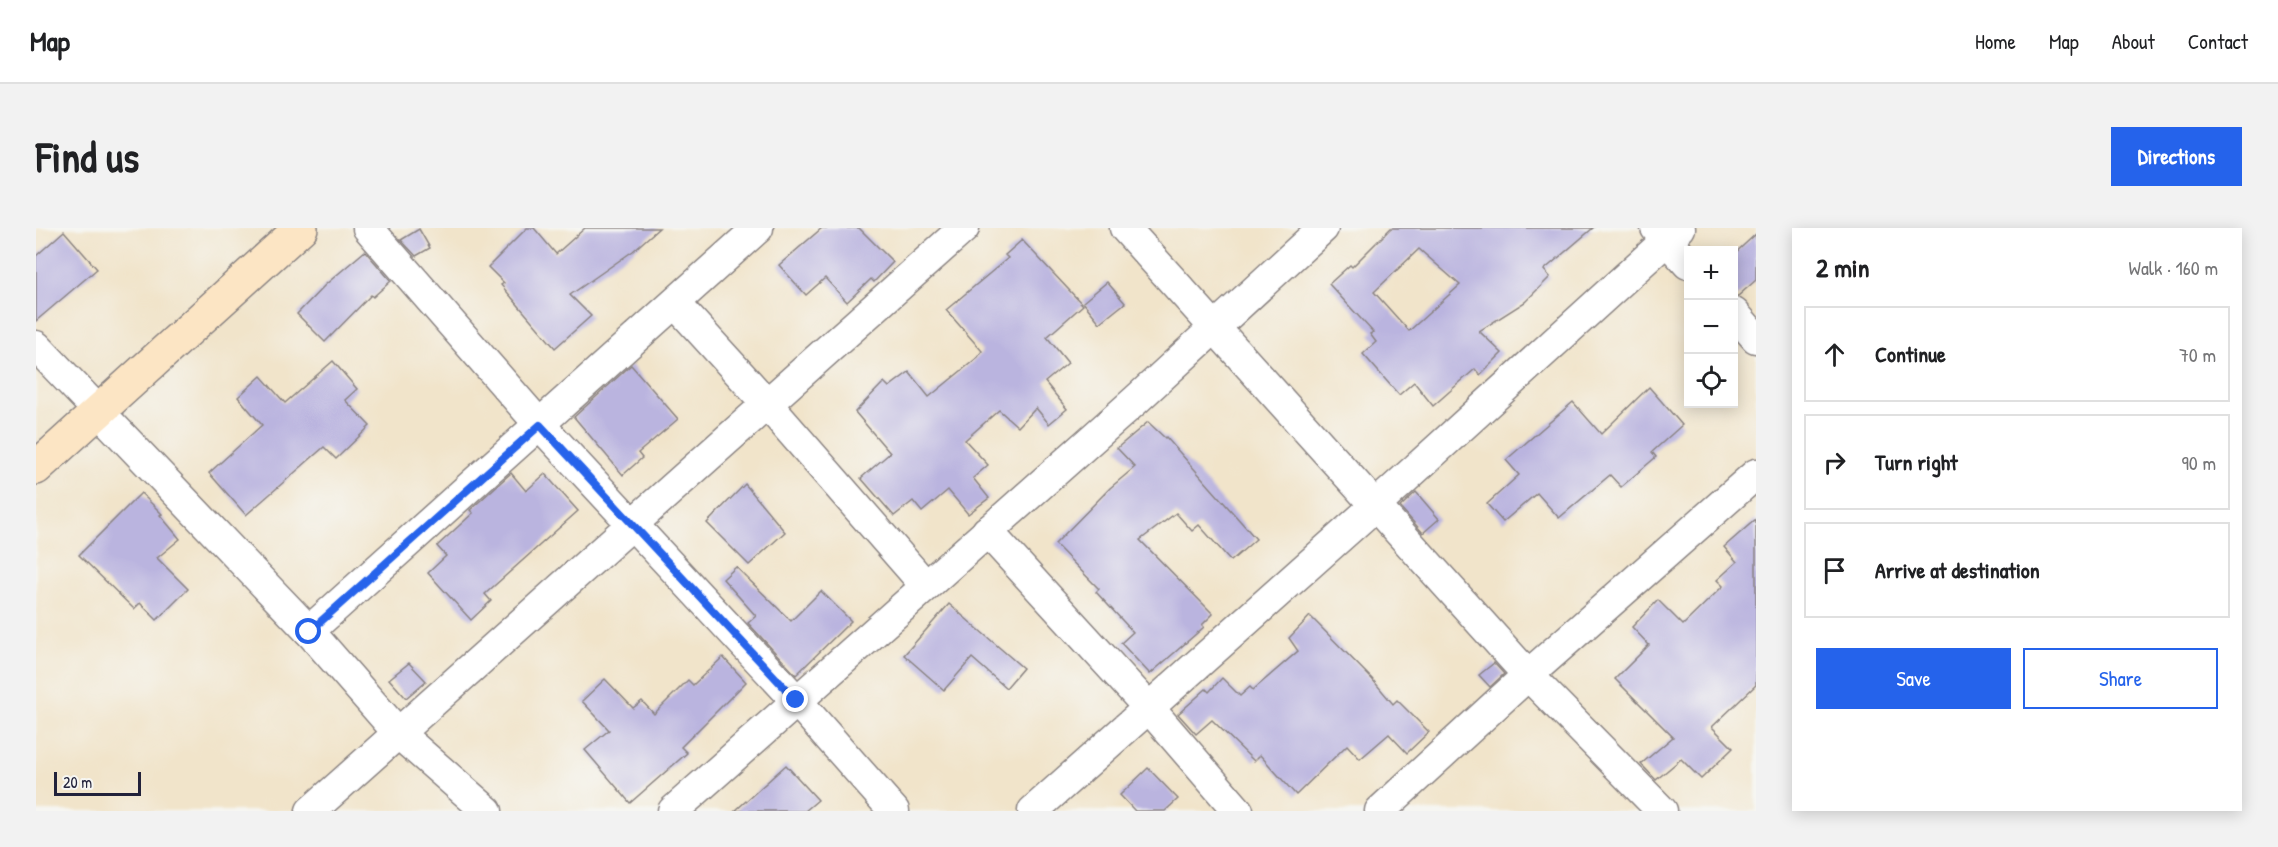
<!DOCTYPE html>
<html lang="en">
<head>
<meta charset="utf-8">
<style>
  body { margin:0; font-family:"Patrick Hand",sans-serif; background:#f2f2f2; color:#202124 }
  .controls { position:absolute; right:18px; top:18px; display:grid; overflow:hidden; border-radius:0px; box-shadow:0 3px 15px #0003 }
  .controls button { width:54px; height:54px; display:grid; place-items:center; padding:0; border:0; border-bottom:2px solid #e0e0e0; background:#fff; color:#202124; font:30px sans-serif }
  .scale { position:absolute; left:18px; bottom:15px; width:87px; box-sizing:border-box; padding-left:6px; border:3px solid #22223b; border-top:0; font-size:16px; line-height:21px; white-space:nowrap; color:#22223b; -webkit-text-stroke:4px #f6f6f2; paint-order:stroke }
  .stop { position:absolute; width:18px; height:18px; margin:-14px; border:4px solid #2563eb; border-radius:50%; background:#fff }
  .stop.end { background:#2563eb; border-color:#fff; box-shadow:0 2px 6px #0008 }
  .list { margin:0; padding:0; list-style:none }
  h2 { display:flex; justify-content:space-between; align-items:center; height:78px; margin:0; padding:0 24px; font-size:26px }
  h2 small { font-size:20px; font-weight:400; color:#757577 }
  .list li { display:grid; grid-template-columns:39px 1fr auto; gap:18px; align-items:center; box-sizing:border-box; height:96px; margin:0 12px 12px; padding:0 12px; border:2px solid #e0e0e0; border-radius:0px }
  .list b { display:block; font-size:22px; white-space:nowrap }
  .list em { font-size:20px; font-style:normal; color:#757577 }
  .actions { display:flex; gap:12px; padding:18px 24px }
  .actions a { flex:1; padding:14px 0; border:2px solid #2563eb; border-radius:0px; text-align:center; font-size:21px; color:#2563eb }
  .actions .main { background:#2563eb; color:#fff }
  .icon { flex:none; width:33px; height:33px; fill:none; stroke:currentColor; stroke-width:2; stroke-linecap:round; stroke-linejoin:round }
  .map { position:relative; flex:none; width:1720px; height:583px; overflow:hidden; border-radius:0px }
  header { display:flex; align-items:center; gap:36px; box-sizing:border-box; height:84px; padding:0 30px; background:#fff; border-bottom:2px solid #e0e0e0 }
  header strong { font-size:28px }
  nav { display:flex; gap:33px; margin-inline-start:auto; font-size:21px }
  .intro { display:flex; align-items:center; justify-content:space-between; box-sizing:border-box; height:144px; padding:0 36px }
  h1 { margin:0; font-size:42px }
  .button { padding:15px 27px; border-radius:0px; background:#2563eb; color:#fff; font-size:21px; font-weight:700 }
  main { display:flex; gap:36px; padding:0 36px }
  aside { flex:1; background:#fff; border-radius:0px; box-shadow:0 3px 15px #0003 }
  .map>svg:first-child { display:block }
</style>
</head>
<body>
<header>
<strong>Map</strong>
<nav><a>Home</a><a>Map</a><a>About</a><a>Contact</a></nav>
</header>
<div class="intro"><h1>Find us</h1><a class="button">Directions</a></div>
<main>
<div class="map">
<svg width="1720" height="583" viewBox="0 0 1720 583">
  <rect width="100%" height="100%" fill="#f6f6f2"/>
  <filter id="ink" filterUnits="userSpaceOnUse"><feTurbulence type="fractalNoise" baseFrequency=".0167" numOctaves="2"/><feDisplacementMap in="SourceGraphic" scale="12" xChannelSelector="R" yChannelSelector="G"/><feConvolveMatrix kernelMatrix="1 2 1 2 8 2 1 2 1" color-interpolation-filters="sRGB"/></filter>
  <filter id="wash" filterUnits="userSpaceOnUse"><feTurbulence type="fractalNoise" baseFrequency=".008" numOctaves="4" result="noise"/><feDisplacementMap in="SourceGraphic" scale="24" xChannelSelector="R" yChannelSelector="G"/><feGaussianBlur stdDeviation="1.35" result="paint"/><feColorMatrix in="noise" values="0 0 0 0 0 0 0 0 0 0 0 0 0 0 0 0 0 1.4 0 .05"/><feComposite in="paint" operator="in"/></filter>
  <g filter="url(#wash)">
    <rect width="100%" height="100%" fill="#f1e4ca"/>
    <g id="blocks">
      <g fill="#bab4df" fill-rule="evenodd">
        <polygon points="491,0 498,0 520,26 549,0 623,0 597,23 534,67 555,88 519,120 465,57 468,55 452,39"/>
        <polygon points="786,0 823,0 857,34 838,54 835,51 811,74 789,50 770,67 743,37"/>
        <path d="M1355,0H1557L1508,42L1514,49L1489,74L1443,103L1466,125L1444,147L1439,141L1397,178L1378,154L1363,167L1327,126L1340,114L1334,106L1337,104L1293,56L1314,37L1316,39ZM1383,21L1424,57L1373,103L1338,64Z"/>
        <polygon points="383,1 394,20 380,28 365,12"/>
        <polygon points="28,3 61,41 0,93 0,28"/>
        <polygon points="1720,6 1720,52 1702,68 1698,68 1698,26"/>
        <polygon points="986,12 1047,77 1011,109 1032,135 1009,154 1031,181 1013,196 1000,180 982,199 963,182 929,212 952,237 937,250 953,270 932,286 912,262 886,284 877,273 858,288 825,250 854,225 819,184 848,154 853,159 873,144 893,169 942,129 946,123 910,82 972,30 969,27"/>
        <polygon points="329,23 355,53 337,69 335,67 289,114 261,86 289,57"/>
        <polygon points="1071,54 1089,75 1064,95 1047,74"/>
        <polygon points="297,133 321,161 309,172 334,198 300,231 288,219 210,287 173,245 226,197 202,169 225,148 249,175"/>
        <polygon points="595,137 642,191 602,225 606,230 587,247 538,189"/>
        <polygon points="1613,159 1646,197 1616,224 1620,229 1585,259 1574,247 1523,290 1501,265 1467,294 1451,276 1483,247 1470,232 1537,174 1565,206"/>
        <polygon points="1112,194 1129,210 1130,209 1220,311 1195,333 1163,297 1156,303 1140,285 1104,312 1177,386 1166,397 1168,399 1114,446 1085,415 1097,404 1060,364 1063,361 1019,316 1074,260 1099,239 1081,220"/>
        <polygon points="475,245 490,263 509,246 542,283 449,366 455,373 435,392 392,345 410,328 401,318 437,285 434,282"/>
        <polygon points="709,256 749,304 713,337 671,295"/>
        <polygon points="1380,264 1403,291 1387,305 1364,279"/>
        <polygon points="105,265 126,286 124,287 144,311 121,330 152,361 121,392 104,375 98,381 43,327"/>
        <polygon points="1720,291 1720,457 1676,499 1697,520 1665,551 1645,531 1620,552 1605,536 1637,509 1579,451 1613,417 1596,399 1622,372 1647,397 1687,358 1681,352 1701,334 1688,319"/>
        <polygon points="700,339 755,393 785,363 815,393 760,447 712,395 720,388 687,351"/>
        <polygon points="913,376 987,440 970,460 936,430 908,462 868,427"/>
        <polygon points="1274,388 1336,451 1357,476 1361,472 1393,504 1371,525 1353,506 1324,531 1311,517 1260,567 1224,527 1218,533 1176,492 1160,506 1142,486 1170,461 1173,464 1186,450 1204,468 1214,459 1217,462 1262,423 1253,410"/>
        <polygon points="687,429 710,454 645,519 651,525 594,575 549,522 573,502 546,473 569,451 597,480 606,473 618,486 652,452 657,457"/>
        <polygon points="373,435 390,453 370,470 353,451"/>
        <polygon points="1458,435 1468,446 1454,459 1443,447"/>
        <polygon points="750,537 782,572 769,583 699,583"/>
        <polygon points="1112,540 1142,571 1129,583 1099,583 1084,567"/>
      </g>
    </g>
  </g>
  <g filter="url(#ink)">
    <use href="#blocks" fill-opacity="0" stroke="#8a8382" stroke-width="1.5"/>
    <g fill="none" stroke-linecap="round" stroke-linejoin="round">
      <g stroke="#8a8382" stroke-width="33">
        <g id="street">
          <polyline points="332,0 504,197 760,472 858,583"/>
          <polyline points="1089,0 1492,447 1626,583"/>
          <polyline points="1620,0 1652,36"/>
          <polyline points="639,75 732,177 889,357"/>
          <polyline points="1698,85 1720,110"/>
          <polyline points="0,118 273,403 363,506 451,583"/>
          <polyline points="951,303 1113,480 1202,583"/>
          <polyline points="273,403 722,0"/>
          <polyline points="275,583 928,0"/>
          <polyline points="637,583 1100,172 1287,0"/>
          <polyline points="997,583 1340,277 1644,0"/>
          <polyline points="1344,583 1492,447 1720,246"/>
        </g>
      </g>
      <g stroke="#8a8382" stroke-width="36">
        <polyline id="secondary" points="0,240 265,0"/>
      </g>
      <use href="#street" stroke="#fff" stroke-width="30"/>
      <use href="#secondary" stroke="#fce5c4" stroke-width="33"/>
    </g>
  </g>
  <g fill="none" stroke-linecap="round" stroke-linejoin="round" filter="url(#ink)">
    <polyline stroke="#2563eb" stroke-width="8" points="273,404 504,197 760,472"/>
  </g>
</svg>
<div class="controls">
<button>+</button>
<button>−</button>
<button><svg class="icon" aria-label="locate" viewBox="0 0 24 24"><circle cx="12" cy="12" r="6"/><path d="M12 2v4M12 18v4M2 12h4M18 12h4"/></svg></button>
</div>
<div class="scale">20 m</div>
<div class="stop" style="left:273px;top:404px"></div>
<div class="stop end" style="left:760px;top:472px"></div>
</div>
<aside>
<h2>2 min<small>Walk · 160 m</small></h2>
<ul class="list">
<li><svg class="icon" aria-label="ahead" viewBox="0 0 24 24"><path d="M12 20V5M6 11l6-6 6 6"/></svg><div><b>Continue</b></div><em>70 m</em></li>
<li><svg class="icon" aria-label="right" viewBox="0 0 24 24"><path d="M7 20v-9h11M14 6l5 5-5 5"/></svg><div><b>Turn right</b></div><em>90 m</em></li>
<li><svg class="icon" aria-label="arrive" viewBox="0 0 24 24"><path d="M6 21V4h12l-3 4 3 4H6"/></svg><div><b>Arrive at destination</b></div></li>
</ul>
<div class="actions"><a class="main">Save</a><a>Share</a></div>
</aside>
</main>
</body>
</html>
